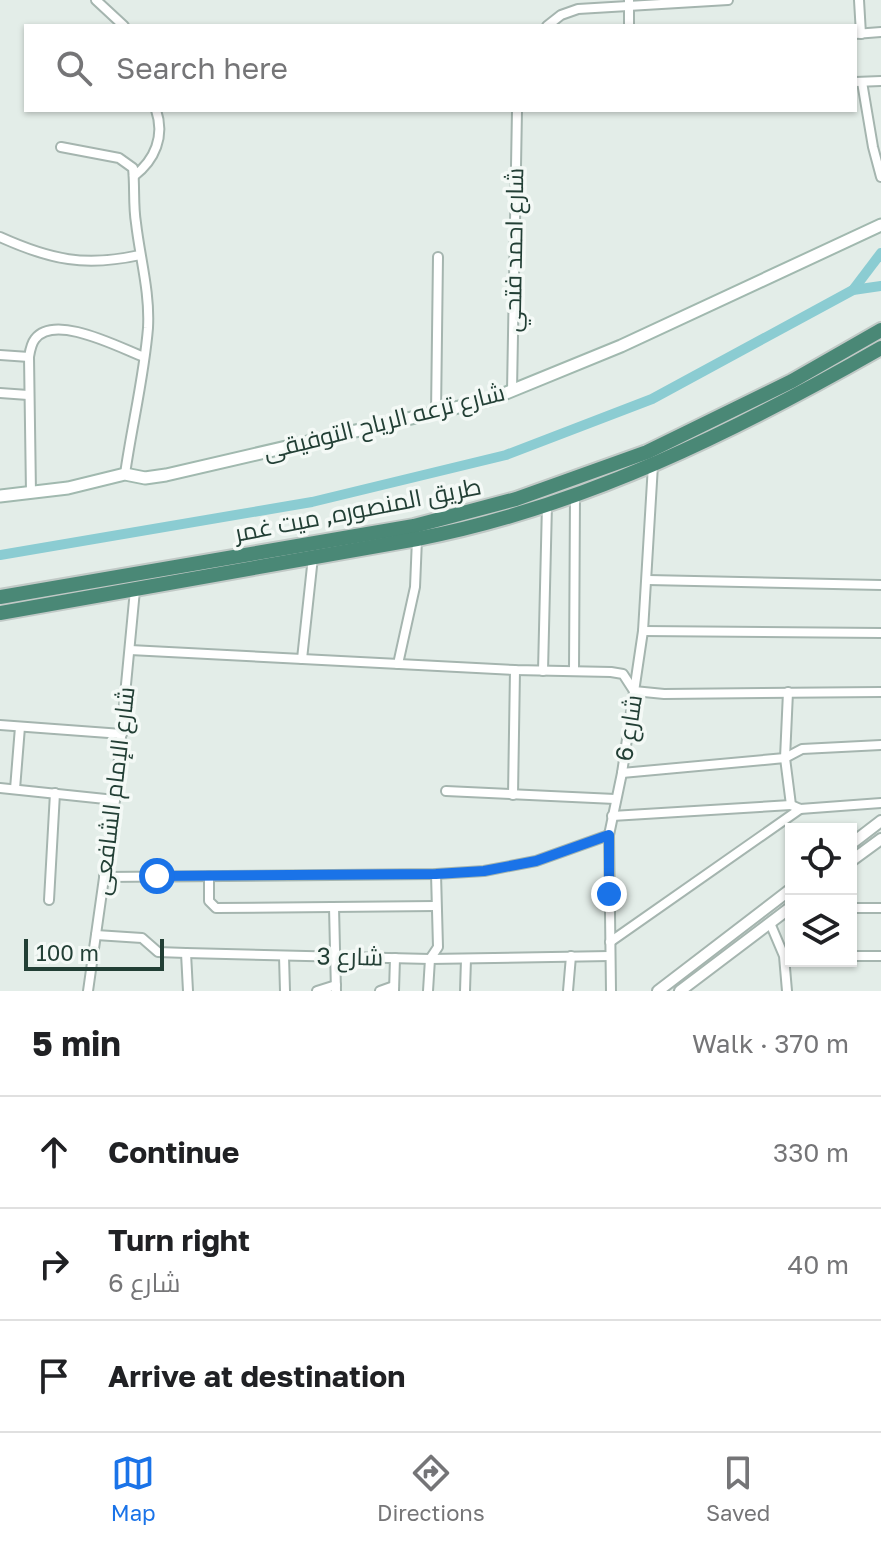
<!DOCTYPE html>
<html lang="en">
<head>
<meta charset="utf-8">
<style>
  body { margin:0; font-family:"Golos Text",Cairo,sans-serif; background:#f6f6f6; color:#202124 }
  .controls { position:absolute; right:24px; bottom:24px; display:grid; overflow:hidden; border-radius:0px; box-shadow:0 2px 6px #0004 }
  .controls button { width:72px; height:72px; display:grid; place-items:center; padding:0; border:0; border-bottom:2px solid #e0e0e0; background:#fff; color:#202124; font:40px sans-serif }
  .scale { position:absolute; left:24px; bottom:20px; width:140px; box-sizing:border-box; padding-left:8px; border:4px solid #223f35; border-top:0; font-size:22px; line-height:28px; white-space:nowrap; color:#223f35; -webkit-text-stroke:6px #f4f9f6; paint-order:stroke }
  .stop { position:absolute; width:24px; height:24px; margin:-18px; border:6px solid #1a73e8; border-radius:50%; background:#fff }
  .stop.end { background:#1a73e8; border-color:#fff; box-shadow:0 2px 8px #0008 }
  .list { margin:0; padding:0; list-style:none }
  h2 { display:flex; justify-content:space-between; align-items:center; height:104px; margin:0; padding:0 32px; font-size:34px }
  h2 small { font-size:26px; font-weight:400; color:#757577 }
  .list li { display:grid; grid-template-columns:52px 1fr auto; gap:24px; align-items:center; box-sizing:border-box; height:112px; padding:0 32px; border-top:2px solid #e0e0e0 }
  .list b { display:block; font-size:30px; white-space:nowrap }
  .list p { margin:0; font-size:26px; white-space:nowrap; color:#757577 }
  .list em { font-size:26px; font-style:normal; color:#757577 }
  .icon { flex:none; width:44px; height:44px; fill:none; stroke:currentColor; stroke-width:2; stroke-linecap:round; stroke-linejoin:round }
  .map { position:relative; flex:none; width:881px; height:991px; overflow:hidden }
  .search { position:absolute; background:#fff; box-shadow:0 2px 6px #0004; left:24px; right:24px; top:24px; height:88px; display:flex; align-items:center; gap:20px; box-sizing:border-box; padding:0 28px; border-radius:0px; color:#757577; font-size:30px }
  .sheet { height:440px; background:#fff }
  nav { display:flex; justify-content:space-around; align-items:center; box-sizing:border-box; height:112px; border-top:2px solid #e0e0e0; background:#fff; font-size:22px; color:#757577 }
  nav a { display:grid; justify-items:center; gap:4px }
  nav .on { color:#1a73e8 }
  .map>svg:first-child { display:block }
</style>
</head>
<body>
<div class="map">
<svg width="881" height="991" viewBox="0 0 881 991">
  <rect width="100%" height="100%" fill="#e3ede8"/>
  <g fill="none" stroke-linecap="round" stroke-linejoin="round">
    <g stroke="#8bccd2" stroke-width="10">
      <polyline points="853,290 881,253"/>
      <polyline points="0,555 312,502 506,455 652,399 853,290 881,286"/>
    </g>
    <g stroke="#a5b5af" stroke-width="12">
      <g id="minor">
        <polyline points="96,0 124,26"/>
        <polyline points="859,0 861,34"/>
        <polyline points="547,26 561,15 578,9 728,0"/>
        <polyline points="629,26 629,0"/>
        <polyline points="855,34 881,32"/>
        <polyline points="855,82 881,81"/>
        <polyline points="862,82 873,147 881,177"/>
        <path d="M61,147L119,158L133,168C135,186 133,205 136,223C140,258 150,292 148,328C144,377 132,425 125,474"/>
        <path d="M134,176C155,160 165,136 156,110"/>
        <path d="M0,237C51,260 85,267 140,255"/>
        <polyline points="0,355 29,357"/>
        <polyline points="512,391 517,110"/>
        <polyline points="0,393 28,395"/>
        <polyline points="436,413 438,257"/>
        <path d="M31,493L29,357C30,351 31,344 35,339C55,313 120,348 144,357"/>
        <polyline points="648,580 881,585"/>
        <polyline points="643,631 881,633"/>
        <polyline points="130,650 515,670 611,672 623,674 634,691 664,694 881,692"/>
        <polyline points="302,659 313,557"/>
        <polyline points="398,664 415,587 417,539"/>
        <polyline points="543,671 547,504"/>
        <polyline points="574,671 575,495"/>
        <polyline points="788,692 785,758 791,805 800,809 881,803"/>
        <polyline points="0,725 122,734"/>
        <polyline points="622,773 785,758 802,749 881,745"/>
        <polyline points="0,788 115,800"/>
        <polyline points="15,789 20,727"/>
        <polyline points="446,791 615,799"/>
        <polyline points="513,795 515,670"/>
        <polyline points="612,816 791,805"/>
        <polyline points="209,876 209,901 216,908 436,906"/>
        <polyline points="104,877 436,874 484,871 536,861 609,835"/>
        <polyline points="49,900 55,793"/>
        <polyline points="334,907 336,991"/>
        <polyline points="851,908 881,908"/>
        <polyline points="770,923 784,956 787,991"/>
        <polyline points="96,935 142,938 158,952 186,953 430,959 610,956"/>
        <polyline points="610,942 800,809"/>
        <polyline points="186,953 188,991"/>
        <polyline points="284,956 285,991"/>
        <polyline points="851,956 881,956"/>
        <polyline points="88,991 115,800 135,590"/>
        <polyline points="317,991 336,985"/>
        <polyline points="380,991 394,986"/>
        <polyline points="394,991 395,958"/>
        <polyline points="428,991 430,959 438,947 436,874"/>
        <polyline points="465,991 466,959"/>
        <polyline points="568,991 571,956"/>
        <polyline points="611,991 609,835 622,773 643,631 653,465"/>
      </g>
    </g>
    <g stroke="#a5b5af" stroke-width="14">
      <g id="tertiary">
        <polyline points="851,844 881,821"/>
        <polyline points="851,861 881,839"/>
        <polyline points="658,991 791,889"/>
        <polyline points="680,991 791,907"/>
      </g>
    </g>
    <g stroke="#a1b9af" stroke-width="15">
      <polyline id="secondary" points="0,496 68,488 125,474 145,478 166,475 489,400 621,346 881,225"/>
    </g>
    <g stroke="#c1c9c6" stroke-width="18">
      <g id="trunk">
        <polyline points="0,597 414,526 516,499 647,452 792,381 881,330"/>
        <path d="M0,613L417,539C583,507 736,431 881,348"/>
      </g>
    </g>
    <use href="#minor" stroke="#fff" stroke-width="8"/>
    <use href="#tertiary" stroke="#fff" stroke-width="10"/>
    <use href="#secondary" stroke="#fff" stroke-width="11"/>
    <use href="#trunk" stroke="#4a8876" stroke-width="14"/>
  </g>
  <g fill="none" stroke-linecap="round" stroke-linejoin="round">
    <polyline stroke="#1a73e8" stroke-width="10" points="157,876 436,874 484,871 536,861 609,835 609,894"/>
  </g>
  <g text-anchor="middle" stroke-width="7" stroke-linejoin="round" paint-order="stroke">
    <g font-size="24" fill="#223f35" stroke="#f4f9f6">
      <text transform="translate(514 250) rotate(-89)" y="8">شارع احمد فتحي</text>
      <text transform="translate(384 422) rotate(-14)" y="8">شارع ترعه الرياح التوفيقى</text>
      <text transform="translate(358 510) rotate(-11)" y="8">طريق المنصوره, ميت غمر</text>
      <text transform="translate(629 728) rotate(-81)" y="8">شارع 6</text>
      <text transform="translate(114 791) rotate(-83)" y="8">شارع الإمام الشافعى</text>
      <text transform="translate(350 957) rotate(1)" y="8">شارع 3</text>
    </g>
  </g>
</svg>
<div class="controls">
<button><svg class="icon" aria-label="locate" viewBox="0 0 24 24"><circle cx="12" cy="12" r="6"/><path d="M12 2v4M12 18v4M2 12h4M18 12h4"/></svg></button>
<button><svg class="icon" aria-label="layers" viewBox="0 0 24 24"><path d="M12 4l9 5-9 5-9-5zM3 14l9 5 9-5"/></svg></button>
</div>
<div class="scale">100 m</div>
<div class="stop" style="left:157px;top:876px"></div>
<div class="stop end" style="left:609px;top:894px"></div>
<div class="search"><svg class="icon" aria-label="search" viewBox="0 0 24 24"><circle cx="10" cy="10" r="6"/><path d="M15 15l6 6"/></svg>Search here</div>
</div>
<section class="sheet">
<h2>5 min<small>Walk · 370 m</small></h2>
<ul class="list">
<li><svg class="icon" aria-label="ahead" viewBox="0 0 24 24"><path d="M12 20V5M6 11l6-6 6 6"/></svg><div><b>Continue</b></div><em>330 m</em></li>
<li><svg class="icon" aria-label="right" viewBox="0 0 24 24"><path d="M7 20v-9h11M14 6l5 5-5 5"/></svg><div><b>Turn right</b><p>شارع 6</p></div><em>40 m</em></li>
<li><svg class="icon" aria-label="arrive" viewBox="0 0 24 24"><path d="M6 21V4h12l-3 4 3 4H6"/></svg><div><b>Arrive at destination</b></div></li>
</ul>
</section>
<nav>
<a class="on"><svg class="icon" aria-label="map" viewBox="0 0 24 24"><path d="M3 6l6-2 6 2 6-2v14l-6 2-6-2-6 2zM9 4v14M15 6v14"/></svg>Map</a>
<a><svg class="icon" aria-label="directions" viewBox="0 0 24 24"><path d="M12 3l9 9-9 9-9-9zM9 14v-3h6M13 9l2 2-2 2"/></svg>Directions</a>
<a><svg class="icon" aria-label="saved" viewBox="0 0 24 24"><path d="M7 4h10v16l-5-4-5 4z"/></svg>Saved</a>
</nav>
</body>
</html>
